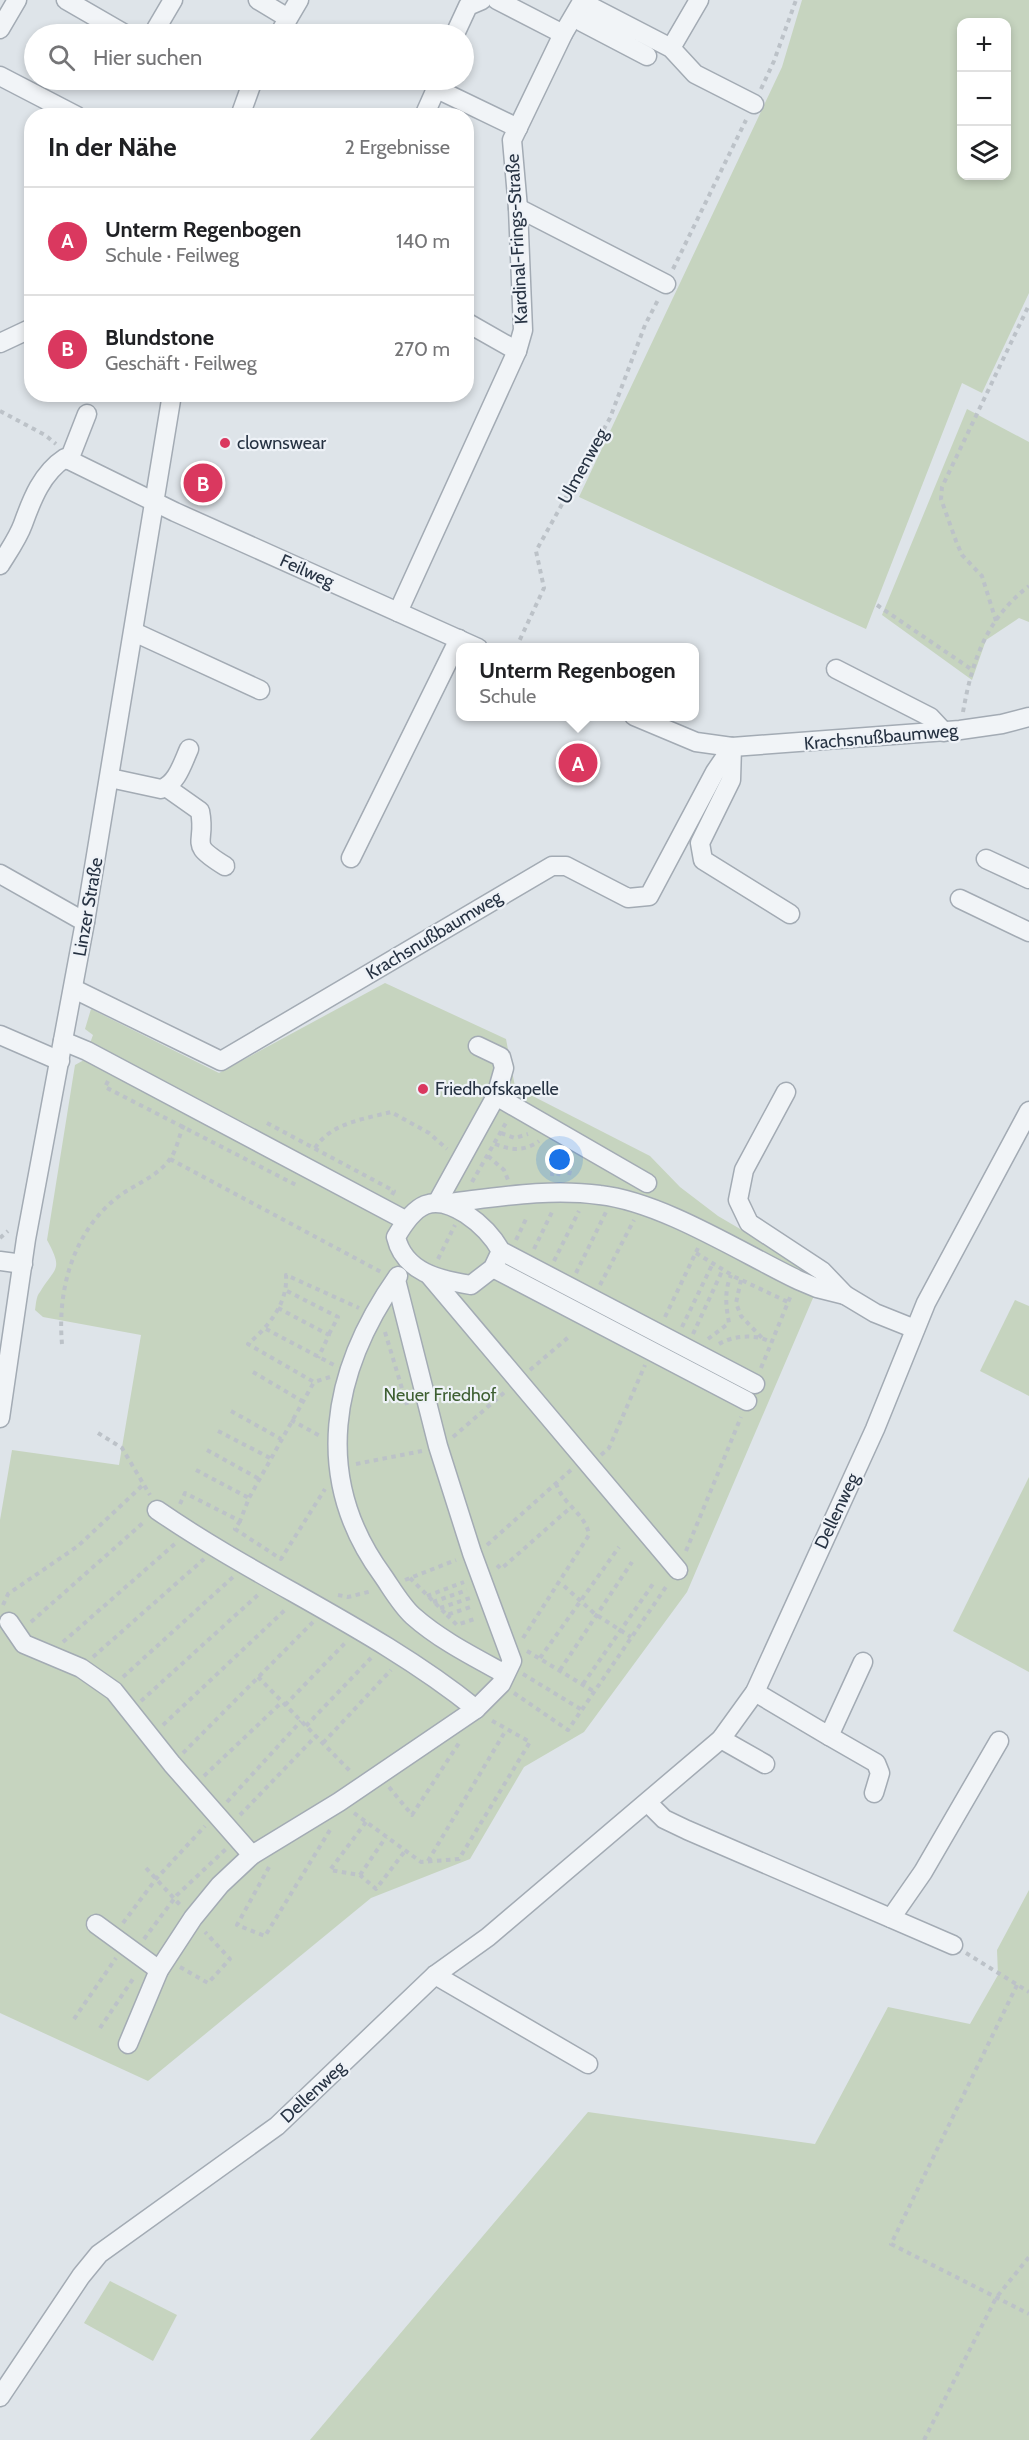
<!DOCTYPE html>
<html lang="de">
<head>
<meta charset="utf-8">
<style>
  body { margin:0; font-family:Cabin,sans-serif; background:#f6f6f6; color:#202124 }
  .controls { position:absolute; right:18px; top:18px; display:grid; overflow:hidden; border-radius:12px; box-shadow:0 3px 9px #0003 }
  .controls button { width:54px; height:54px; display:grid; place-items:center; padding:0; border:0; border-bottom:2px solid #e0e0e0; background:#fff; color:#202124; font:30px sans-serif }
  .you { position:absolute; left:560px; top:1160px; width:21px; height:21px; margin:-15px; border:4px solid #fff; border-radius:50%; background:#1a73e8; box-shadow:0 0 0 9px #1a73e833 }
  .badge { display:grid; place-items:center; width:39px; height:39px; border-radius:50%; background:#da385f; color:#fff; font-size:20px; font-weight:700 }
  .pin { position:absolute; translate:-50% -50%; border:3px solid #fff; box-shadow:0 2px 6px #0006 }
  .popup { position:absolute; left:456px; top:643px; width:243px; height:78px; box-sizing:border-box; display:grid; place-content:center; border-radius:12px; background:#fff; filter:drop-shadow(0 2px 4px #0005); font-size:20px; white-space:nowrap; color:#757577 }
  .popup b { font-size:22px; color:#202124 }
  .popup::after { content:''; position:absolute; left:50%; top:100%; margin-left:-12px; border:12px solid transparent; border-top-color:#fff }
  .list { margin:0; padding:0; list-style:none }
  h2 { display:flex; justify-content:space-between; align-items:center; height:78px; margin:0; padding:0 24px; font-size:26px }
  h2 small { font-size:20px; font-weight:400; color:#757577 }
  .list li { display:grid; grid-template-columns:39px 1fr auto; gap:18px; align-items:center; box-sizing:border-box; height:108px; padding:0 24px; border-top:2px solid #e0e0e0 }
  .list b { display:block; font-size:22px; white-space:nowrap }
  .list p { margin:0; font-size:20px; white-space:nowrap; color:#757577 }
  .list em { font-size:20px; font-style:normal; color:#757577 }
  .icon { flex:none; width:33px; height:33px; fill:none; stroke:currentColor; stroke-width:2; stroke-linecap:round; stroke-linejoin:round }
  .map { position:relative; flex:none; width:1029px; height:2440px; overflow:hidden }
  .search { position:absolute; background:#fff; box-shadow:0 3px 9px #0003; left:24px; top:24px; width:450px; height:66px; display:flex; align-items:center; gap:15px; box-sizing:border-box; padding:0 21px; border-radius:33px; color:#757577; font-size:22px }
  .panel { position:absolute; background:#fff; box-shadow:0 3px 9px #0003; left:24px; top:108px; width:450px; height:294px; border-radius:24px }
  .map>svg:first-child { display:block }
</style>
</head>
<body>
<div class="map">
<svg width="1029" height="2440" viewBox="0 0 1029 2440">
  <rect width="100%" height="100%" fill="#dee4e9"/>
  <g fill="#c6d4bf" fill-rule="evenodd">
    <path d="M802,0H1029V293L982,393L962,383L866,629L579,497L782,67ZM962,22H1006V176H962Z"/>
    <polygon points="967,409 1029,442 1029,622 1019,618 986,640 972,680 882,615"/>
    <path d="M385,983L506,1039L515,1087L650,1156L680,1187L718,1216L822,1277L687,1592L584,1732L524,1767L470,1859L371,1898L148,2081L0,2013V1520L12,1450L119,1465L141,1335L43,1317L35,1310C36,1305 36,1296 40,1292C55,1267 64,1271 47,1240L75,1065L84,1060L93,1035L85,1029L91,1009L219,1073Z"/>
    <polygon points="1015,1300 1029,1306 1029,1396 980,1371"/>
    <polygon points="1029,1477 1029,1672 953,1631"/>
    <polygon points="1029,1890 1029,2440 310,2440 588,2112 815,2144 888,2007 970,2024 998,1975 997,1950"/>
    <polygon points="110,2281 177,2315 153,2361 84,2323"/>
  </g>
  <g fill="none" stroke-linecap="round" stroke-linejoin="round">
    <g stroke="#a3abb4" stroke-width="21">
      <g id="minor">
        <polyline points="66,0 125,34"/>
        <polyline points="258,0 288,18"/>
        <polyline points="497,0 563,34"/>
        <polyline points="0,29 17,0"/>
        <polyline points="153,34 173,0"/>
        <polyline points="279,34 299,0"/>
        <polyline points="455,34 468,6 482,0"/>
        <polyline points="671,48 699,0"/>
        <polyline points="647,56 582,22 582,2 671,48 695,74 754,104"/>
        <polyline points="0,76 77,116"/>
        <polyline points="437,89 518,128"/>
        <polyline points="240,116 253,80"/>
        <polyline points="424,116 440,80"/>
        <polyline points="518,208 666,284"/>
        <polyline points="466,322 517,351"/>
        <polyline points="0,343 32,328"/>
        <polyline points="69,460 87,414"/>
        <path d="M0,565C8,552 18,538 23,524C32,499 42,473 65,458L175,512L478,648"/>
        <polyline points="398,612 517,351 523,330 518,208 512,140 563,34 583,0"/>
        <polyline points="134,632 260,690"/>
        <polyline points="836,669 930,717 944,732"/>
        <polyline points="634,716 696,742 732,747 960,730 1002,724 1029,717"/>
        <polyline points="732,747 731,780 700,843 703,860 790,914"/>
        <path d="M110,778L161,789C177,784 183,762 189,749"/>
        <path d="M166,787L200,811C207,846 186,842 225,866"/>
        <polyline points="351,858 459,639"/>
        <polyline points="986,859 1029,879"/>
        <polyline points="0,874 85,922"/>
        <polyline points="960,899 1029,932"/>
        <polyline points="74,989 221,1061 552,866 566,866 628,898 649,896 715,772 732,747"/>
        <polyline points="0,1035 60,1061"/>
        <polyline points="63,1041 87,1051 405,1220"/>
        <polyline points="786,1092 744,1170 738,1200 749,1223 822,1271 845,1295 875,1313 915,1329"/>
        <polyline points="496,1096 647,1183"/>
        <polyline points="438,1201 496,1096 504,1068 501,1057 478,1046"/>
        <path d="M449,1203C499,1197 549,1188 600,1195C662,1202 740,1252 798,1280L817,1288L845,1295"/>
        <path d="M501,1251L493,1268L471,1285C439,1280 404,1272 396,1237C415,1204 432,1192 466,1214C481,1224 492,1235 501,1251L755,1384"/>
        <polyline points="0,1261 23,1264"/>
        <polyline points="493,1268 747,1401"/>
        <path d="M398,1276C331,1371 311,1478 383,1576C392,1589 401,1605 413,1616C440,1640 474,1657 505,1674"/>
        <polyline points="430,1276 678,1570"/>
        <polyline points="0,1418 26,1239 85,922 172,394"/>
        <path d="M157,1510C260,1581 378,1630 476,1709"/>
        <polyline points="9,1622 24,1644 81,1668 114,1691 172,1764 252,1855"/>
        <polyline points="755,1692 829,1736 863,1662"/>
        <polyline points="829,1736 876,1763 880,1773 874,1793"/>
        <polyline points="721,1739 765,1764"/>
        <polyline points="648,1803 664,1819 687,1830 953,1945"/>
        <polyline points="891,1918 923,1872 999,1741"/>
        <polyline points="96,1924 159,1970"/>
        <polyline points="435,1975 588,2064"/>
        <polyline points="128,2044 159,1970 193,1918 220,1885 252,1855 339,1802 476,1709 501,1684 512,1661 472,1553 438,1446 396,1280"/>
        <polyline points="0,2397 81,2276 99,2254 277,2126 435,1975 488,1937 721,1739 755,1692 875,1429 926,1303 1029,1111"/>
      </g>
    </g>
    <g stroke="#bcc2c8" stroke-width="4" stroke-dasharray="4.5 4.5" stroke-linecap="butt">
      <polyline points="761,89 774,61 796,0"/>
      <polyline points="673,269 746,120"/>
      <polyline points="0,411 45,435 56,444"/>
      <polyline points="877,605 971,669"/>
      <polyline points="996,621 982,576 962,555 956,541 941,499 942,487 1029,305"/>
      <polyline points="516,648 544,588 536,551 610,418 645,325 659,298"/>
      <path d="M963,712C972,661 986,619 1029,586"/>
      <polyline points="108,1081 105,1087 298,1186"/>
      <polyline points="267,1123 394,1191 392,1195"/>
      <polyline points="501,1133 515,1138 528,1134"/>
      <path d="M495,1144C511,1150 524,1152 539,1141"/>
      <path d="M315,1148C331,1123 364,1119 391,1112L429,1133L447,1149"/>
      <polyline points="488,1156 504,1170 508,1180"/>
      <polyline points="170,1159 381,1272"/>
      <polyline points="569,1175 573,1159"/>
      <polyline points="552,1176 553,1162 557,1152"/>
      <polyline points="558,1176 563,1155"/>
      <polyline points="472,1182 507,1121"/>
      <polyline points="0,1238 8,1231"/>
      <polyline points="516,1240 527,1217"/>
      <polyline points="534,1249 552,1212"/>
      <polyline points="696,1253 735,1277 788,1302"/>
      <polyline points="438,1259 455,1225"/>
      <polyline points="554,1261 579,1211"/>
      <polyline points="576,1273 606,1212"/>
      <polyline points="741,1280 736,1303 741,1316 762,1338"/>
      <polyline points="600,1285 634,1220"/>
      <polyline points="287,1291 338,1317 329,1334"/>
      <polyline points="278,1308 329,1335 318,1358"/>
      <polyline points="665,1317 698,1248"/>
      <polyline points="682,1327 713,1263"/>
      <polyline points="266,1329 334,1365"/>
      <polyline points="385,1332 407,1405"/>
      <polyline points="693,1334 723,1269"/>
      <path d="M708,1339L729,1323C726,1306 724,1292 731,1275"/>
      <path d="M62,1344C57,1288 74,1228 122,1194C138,1183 159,1175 170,1159C177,1150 179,1135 184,1125"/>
      <path d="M719,1344C734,1335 756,1334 771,1342"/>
      <polyline points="761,1368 791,1295"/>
      <polyline points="530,1370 571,1335"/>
      <polyline points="253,1372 302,1401"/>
      <path d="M330,1377L314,1382L248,1344C269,1326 288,1303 286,1275L359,1308"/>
      <polyline points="231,1411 281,1439"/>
      <polyline points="291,1420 322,1437"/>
      <polyline points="218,1431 272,1459"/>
      <polyline points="98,1433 122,1448 150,1495"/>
      <polyline points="453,1437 506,1391"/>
      <polyline points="207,1450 261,1480"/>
      <polyline points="601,1455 609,1448 645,1365"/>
      <polyline points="356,1464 422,1451"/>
      <polyline points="196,1470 249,1498"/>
      <polyline points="180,1504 185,1493 240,1521 249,1498 314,1382"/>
      <polyline points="240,1521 235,1529 281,1559 325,1489"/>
      <polyline points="487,1545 571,1470"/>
      <polyline points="686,1551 741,1417"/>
      <polyline points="497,1565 501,1569 570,1508"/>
      <polyline points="410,1578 447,1615 473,1606"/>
      <polyline points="405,1580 456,1560"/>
      <polyline points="564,1586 595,1614 631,1637"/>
      <polyline points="338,1595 348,1597 372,1591"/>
      <polyline points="427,1596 464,1582"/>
      <polyline points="433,1602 467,1590"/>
      <polyline points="3,1605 8,1594 78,1546 145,1483"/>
      <polyline points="440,1608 470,1598"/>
      <polyline points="447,1615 457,1625 477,1618"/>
      <polyline points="31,1622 144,1522"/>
      <path d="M523,1638L589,1535C586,1514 562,1504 556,1483"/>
      <polyline points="63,1642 177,1542"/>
      <polyline points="527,1651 593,1691"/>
      <polyline points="93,1657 204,1559"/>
      <polyline points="540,1658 619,1547"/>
      <polyline points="560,1670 632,1562"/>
      <polyline points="523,1674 582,1710"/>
      <polyline points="123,1677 233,1577"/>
      <polyline points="258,1677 352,1773"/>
      <polyline points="583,1684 653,1584"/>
      <polyline points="514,1693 568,1730 668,1584"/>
      <polyline points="141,1701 260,1593"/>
      <polyline points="285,1705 346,1642"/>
      <polyline points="163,1725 286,1609"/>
      <polyline points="306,1726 371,1658"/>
      <polyline points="323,1743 391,1670"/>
      <polyline points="183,1753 313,1622"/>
      <polyline points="204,1776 282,1702"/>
      <polyline points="389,1787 412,1815 459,1743"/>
      <polyline points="227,1802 301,1721"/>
      <polyline points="354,1813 421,1862 459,1859 530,1742 489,1719"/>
      <polyline points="240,1815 316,1736"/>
      <polyline points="366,1822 330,1870 360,1875 376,1889 405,1851"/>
      <polyline points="428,1861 506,1730"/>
      <polyline points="269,1867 237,1925 265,1936 330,1830"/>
      <polyline points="146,1868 182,1907"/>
      <polyline points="360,1875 386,1837"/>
      <polyline points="123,1923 156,1879 205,1826"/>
      <polyline points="144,1939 177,1895 226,1849"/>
      <polyline points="966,1953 1029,1992"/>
      <polyline points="180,1967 208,1983 230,1959 205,1932"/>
      <polyline points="1017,1985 891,2244 1029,2314"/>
      <polyline points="74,2019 116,1958"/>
      <polyline points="100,2028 135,1976"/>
      <polyline points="924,2440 996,2298 1029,2257"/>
    </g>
    <use href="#minor" stroke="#f1f4f7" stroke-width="18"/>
  </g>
  <g fill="#da385f" stroke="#eef2f7" stroke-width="2">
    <circle cx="225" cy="443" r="6"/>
    <circle cx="423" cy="1089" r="6"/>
  </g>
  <g text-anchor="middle" stroke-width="4.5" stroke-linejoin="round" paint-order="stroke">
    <g font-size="18" fill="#263242" stroke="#eef2f7">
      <text transform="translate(517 239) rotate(-93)" y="6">Kardinal-Frings-Straße</text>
      <text transform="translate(583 466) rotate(-61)" y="6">Ulmenweg</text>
      <text transform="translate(307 571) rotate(24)" y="6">Feilweg</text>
      <text transform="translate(881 737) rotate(-5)" y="6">Krachsnußbaumweg</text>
      <text transform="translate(88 907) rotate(-80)" y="6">Linzer Straße</text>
      <text transform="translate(434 935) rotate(-31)" y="6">Krachsnußbaumweg</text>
      <text transform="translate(837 1511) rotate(-65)" y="6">Dellenweg</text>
      <text transform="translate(313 2092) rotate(-43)" y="6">Dellenweg</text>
    </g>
    <g font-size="18" fill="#263242" stroke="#eef2f7" text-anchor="start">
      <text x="237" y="449">clownswear</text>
      <text x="435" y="1095">Friedhofskapelle</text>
    </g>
    <g font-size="18" fill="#3e5f32" stroke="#eef2f7">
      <text x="440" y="1401">Neuer Friedhof</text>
    </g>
  </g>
</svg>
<div class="controls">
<button>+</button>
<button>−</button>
<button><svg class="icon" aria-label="layers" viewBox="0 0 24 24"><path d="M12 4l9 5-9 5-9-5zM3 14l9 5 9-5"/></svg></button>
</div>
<div class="you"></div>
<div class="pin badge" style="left:578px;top:763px">A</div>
<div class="popup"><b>Unterm Regenbogen</b>Schule</div>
<div class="pin badge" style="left:203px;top:483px">B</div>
<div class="search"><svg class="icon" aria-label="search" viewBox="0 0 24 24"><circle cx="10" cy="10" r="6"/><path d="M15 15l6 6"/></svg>Hier suchen</div>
<section class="panel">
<h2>In der Nähe<small>2 Ergebnisse</small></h2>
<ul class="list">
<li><span class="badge">A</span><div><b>Unterm Regenbogen</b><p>Schule · Feilweg</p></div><em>140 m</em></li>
<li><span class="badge">B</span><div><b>Blundstone</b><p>Geschäft · Feilweg</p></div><em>270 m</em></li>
</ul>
</section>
</div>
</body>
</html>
